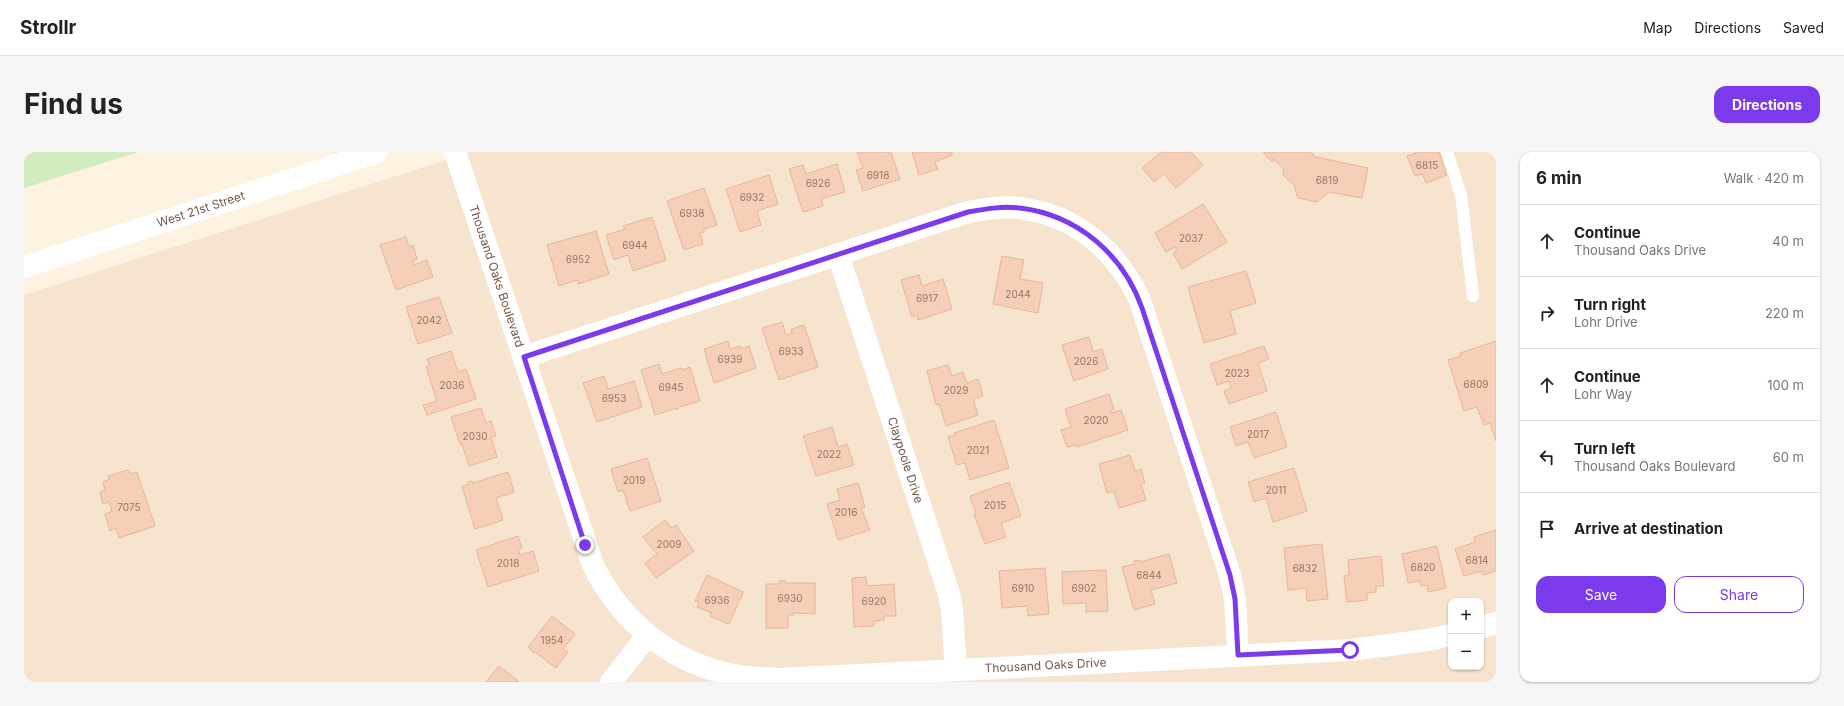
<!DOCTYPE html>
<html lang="en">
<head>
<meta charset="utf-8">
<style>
  body { margin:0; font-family:Inter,sans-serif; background:#f6f6f6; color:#222 }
  .controls { position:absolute; right:12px; bottom:12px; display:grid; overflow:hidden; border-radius:8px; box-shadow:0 1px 3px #0004 }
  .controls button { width:36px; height:36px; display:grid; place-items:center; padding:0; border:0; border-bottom:1px solid #e0e0e0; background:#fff; color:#222; font:20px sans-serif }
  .stop { position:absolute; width:12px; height:12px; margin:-9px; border:3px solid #7c3aed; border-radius:50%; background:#fff }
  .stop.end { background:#7c3aed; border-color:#fff; box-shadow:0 1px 4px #0008 }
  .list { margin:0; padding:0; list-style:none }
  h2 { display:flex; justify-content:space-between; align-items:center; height:52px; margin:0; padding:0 16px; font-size:17px }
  h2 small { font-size:13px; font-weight:400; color:#767676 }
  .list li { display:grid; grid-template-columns:26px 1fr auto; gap:12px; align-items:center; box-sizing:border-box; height:72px; padding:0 16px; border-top:1px solid #e0e0e0 }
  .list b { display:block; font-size:15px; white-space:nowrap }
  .list p { margin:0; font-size:13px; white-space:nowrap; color:#767676 }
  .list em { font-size:13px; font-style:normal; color:#767676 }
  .actions { display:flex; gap:8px; padding:12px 16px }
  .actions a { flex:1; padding:9px 0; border:1px solid #7c3aed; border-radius:12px; text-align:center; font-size:14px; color:#7c3aed }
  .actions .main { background:#7c3aed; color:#fff }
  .icon { flex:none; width:22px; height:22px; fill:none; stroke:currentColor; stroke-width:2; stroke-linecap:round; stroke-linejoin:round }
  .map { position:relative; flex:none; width:1472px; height:530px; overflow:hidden; border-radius:12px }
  header { display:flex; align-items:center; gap:24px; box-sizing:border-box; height:56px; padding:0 20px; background:#fff; border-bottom:1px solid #e0e0e0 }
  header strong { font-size:19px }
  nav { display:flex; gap:22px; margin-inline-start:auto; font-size:14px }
  .intro { display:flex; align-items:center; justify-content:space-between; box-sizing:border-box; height:96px; padding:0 24px }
  h1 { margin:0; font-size:28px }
  .button { padding:10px 18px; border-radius:12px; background:#7c3aed; color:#fff; font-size:14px; font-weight:700 }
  main { display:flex; gap:24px; padding:0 24px }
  aside { flex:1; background:#fff; border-radius:12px; box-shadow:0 1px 3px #0004 }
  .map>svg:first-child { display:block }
</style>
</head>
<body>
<header>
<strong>Strollr</strong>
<nav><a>Map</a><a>Directions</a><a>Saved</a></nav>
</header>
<div class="intro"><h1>Find us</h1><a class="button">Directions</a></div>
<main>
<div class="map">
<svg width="1472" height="530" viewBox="0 0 1472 530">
  <rect width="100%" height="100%" fill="#fef2e1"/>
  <path fill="#f6e4cf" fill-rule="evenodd" d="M447,0H1472V530H0V143ZM1427,449H1457V515H1427Z"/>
  <polygon fill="#d1ecbf" points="0,0 114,0 0,36"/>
  <g fill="#f5cfb7" stroke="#e9b596">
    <polygon points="833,0 867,0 876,27 839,39 832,18 839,16"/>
    <polygon points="888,0 928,0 928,3 911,10 914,17 895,23"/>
    <polygon points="1137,0 1167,0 1179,13 1152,36 1140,22 1130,30 1118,16"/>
    <polygon points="1239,0 1287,0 1292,5 1344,16 1338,46 1305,40 1293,50 1274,46 1270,33 1259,23 1260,17 1249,7 1248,10"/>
    <polygon points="1394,0 1415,0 1423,23 1402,31 1398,22 1391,24 1383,4"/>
    <polygon points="813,12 821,40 797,47 799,54 779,60 765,17 779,13 782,22"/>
    <polygon points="745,23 754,52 733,59 737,73 716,80 702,37"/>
    <polygon points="680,36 693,73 680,77 680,80 676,81 679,92 660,98 643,49"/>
    <polygon points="1179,52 1203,90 1158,117 1149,101 1153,99 1151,95 1142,100 1131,81"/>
    <polygon points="628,65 642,108 609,119 604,103 590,108 582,83 601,77 599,74"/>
    <polygon points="572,79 585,122 554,132 553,128 535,134 523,93"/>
    <polygon points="382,85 385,95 389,93 393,107 389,108 390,113 403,108 409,125 372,138 356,93"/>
    <polygon points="978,104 1000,108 996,127 1019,131 1014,161 969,152"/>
    <polygon points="1222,119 1232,151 1206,159 1212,182 1180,191 1164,135"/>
    <polygon points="895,123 898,134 919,127 928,157 894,168 893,163 888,165 877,128"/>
    <polygon points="415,145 428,181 394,192 382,155"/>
    <polygon points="758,170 762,183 768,181 767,177 780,173 794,215 755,228 738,176"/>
    <polygon points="1065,185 1069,200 1078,197 1084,217 1050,229 1038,193"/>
    <polygon points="704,189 706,197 716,194 717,197 725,194 732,216 690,231 680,197"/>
    <polygon points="1472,189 1472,289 1466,271 1460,273 1453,255 1440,259 1424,208 1437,204 1436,201"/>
    <polygon points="1240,194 1245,207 1234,211 1243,239 1205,252 1200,239 1207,236 1205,229 1193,233 1186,212"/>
    <polygon points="427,199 434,220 442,217 452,247 403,263 399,253 413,249 402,215 406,214 403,207"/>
    <polygon points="635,212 638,222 657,216 658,218 666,215 676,249 656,255 653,258 653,256 631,263 617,218"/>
    <polygon points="924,213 928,224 939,220 943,231 954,227 959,244 949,247 954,263 922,274 915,252 912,253 903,219"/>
    <polygon points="580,224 584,237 610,229 618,255 573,270 559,231"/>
    <polygon points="1085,242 1090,257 1087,258 1087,261 1097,258 1104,278 1053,295 1052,293 1043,295 1037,278 1047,275 1041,257"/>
    <polygon points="457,256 462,271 467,269 472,284 467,285 473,305 445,314 438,292 436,292 427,265"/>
    <polygon points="1252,260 1263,295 1230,306 1224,290 1212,294 1206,275"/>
    <polygon points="970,268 985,316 946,328 941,311 933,313 924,285 931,283 930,281"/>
    <polygon points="808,275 814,295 823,292 830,313 792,324 779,284"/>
    <polygon points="1106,303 1111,319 1117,317 1121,331 1117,332 1122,348 1095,356 1090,339 1083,341 1075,312"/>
    <polygon points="623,306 637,349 606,359 599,338 594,340 587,317"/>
    <polygon points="1270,316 1283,359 1249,370 1242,346 1230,350 1224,330"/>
    <polygon points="104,318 106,322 113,320 131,374 95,386 92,376 86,379 81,362 88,359 85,350 79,352 76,340 81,338 79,330 86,327 84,324"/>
    <polygon points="484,320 490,340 472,346 479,368 451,377 438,334 445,332 444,330 448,329 449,331"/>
    <polygon points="985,330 997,364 977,371 982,385 961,392 950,362 952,361 946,344"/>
    <polygon points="834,331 841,355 837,356 846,378 814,388 803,352 816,348 813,337"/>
    <polygon points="641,368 647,376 652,373 670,399 632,426 621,411 633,402 619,385"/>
    <polygon points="1472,378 1472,419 1459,423 1457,419 1440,424 1431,397 1451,390 1450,385"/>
    <polygon points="494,384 498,396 494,397 496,403 509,399 515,419 464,435 452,398"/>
    <polygon points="1298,392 1304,447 1283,449 1282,436 1264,438 1260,396"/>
    <polygon points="1413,394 1422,436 1404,440 1403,433 1397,434 1396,429 1384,431 1378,402"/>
    <polygon points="1145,402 1153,431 1127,438 1131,452 1110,458 1098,415 1111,412 1110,409 1115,408 1116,410"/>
    <polygon points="1357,404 1360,434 1352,434 1352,440 1343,441 1343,448 1323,450 1320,424 1325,423 1324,408"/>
    <polygon points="1021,416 1025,462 1004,464 1003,454 978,456 975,419"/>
    <polygon points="1082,418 1084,459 1062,460 1062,451 1039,452 1038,420"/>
    <polygon points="683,423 719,440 717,447 716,447 705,472 686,464 688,461 673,455 675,450 671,449"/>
    <polygon points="842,425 843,434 870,432 872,464 860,464 860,468 850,469 850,474 830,475 828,426"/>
    <polygon points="755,429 761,429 761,431 791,431 791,462 769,461 769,463 764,463 764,476 742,476 742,432 755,432"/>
    <polygon points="528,464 551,482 539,497 544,500 532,516 511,500 510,501 504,495"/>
    <polygon points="475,514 493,528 495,530 462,530"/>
  </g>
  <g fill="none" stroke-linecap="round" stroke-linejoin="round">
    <polyline stroke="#fff" stroke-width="12" points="1423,0 1437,43 1449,144"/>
    <g stroke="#fff" stroke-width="22">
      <path id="s1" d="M431,0L569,413C597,470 647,511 710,523C725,526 741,526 756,527L1326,498L1404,488L1427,483"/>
      <path id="s2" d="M814,102L925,442L928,458L932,518"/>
      <path d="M500,205L944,60C961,57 979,54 996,56C1051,63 1091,97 1115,146L1206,423L1211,447L1214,503"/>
      <polyline points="1457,475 1472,471"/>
      <polyline points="587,530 624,483"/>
    </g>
    <path stroke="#fff" stroke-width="22" id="s3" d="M0,115L353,0"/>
  </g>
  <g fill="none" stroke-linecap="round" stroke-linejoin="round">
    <path stroke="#7c3aed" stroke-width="5" d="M561,393L500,205L944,60C961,57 978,54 996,56C1053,63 1099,102 1118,156L1206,423L1211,447L1214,503L1326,498"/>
  </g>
  <g text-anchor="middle" stroke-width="3" stroke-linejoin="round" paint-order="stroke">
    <g font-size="10" fill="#967562">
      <text x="1403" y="17">6815</text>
      <text x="854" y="27">6918</text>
      <text x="1303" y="32">6819</text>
      <text x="794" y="35">6926</text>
      <text x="728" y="49">6932</text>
      <text x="668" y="65">6938</text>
      <text x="1167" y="90">2037</text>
      <text x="611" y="97">6944</text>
      <text x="554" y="111">6952</text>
      <text x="994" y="146">2044</text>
      <text x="903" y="150">6917</text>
      <text x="405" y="172">2042</text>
      <text x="767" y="203">6933</text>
      <text x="706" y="211">6939</text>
      <text x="1062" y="213">2026</text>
      <text x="1213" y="225">2023</text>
      <text x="1452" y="236">6809</text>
      <text x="428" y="237">2036</text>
      <text x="647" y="239">6945</text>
      <text x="932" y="242">2029</text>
      <text x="590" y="250">6953</text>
      <text x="1072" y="272">2020</text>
      <text x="1234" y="286">2017</text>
      <text x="451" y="288">2030</text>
      <text x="954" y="302">2021</text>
      <text x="805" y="306">2022</text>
      <text x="610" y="332">2019</text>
      <text x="1252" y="342">2011</text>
      <text x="971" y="357">2015</text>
      <text x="105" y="359">7075</text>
      <text x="822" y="364">2016</text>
      <text x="645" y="396">2009</text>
      <text x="1453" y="412">6814</text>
      <text x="484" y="415">2018</text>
      <text x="1399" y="419">6820</text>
      <text x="1281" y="420">6832</text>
      <text x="1125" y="427">6844</text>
      <text x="999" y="440">6910</text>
      <text x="1060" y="440">6902</text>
      <text x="766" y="450">6930</text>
      <text x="693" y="452">6936</text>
      <text x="850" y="453">6920</text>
      <text x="528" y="492">1954</text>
    </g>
    <g font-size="12" fill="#775746" stroke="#fff6e9">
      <text dy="4" stroke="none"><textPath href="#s3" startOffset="186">West 21st Street</textPath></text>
      <text dy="4" stroke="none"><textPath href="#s1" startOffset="131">Thousand Oaks Boulevard</textPath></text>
      <text dy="4" stroke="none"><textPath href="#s2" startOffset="217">Claypoole Drive</textPath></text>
      <text dy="4" stroke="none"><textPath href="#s1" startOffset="933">Thousand Oaks Drive</textPath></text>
    </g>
  </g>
</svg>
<div class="controls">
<button>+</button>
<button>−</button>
</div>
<div class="stop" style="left:1326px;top:498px"></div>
<div class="stop end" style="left:561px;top:393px"></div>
</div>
<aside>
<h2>6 min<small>Walk · 420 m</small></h2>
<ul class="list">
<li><svg class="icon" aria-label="ahead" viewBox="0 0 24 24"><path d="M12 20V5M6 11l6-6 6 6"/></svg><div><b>Continue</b><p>Thousand Oaks Drive</p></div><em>40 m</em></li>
<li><svg class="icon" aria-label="right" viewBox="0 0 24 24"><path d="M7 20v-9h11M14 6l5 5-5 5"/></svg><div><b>Turn right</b><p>Lohr Drive</p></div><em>220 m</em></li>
<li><svg class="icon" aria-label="ahead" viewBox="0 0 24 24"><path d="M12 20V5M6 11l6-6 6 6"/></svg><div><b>Continue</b><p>Lohr Way</p></div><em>100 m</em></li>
<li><svg class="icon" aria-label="left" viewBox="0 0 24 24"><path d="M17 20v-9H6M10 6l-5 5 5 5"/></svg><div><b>Turn left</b><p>Thousand Oaks Boulevard</p></div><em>60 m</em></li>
<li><svg class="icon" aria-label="arrive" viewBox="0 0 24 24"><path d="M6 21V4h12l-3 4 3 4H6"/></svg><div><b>Arrive at destination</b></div></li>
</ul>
<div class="actions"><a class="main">Save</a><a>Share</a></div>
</aside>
</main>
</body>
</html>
